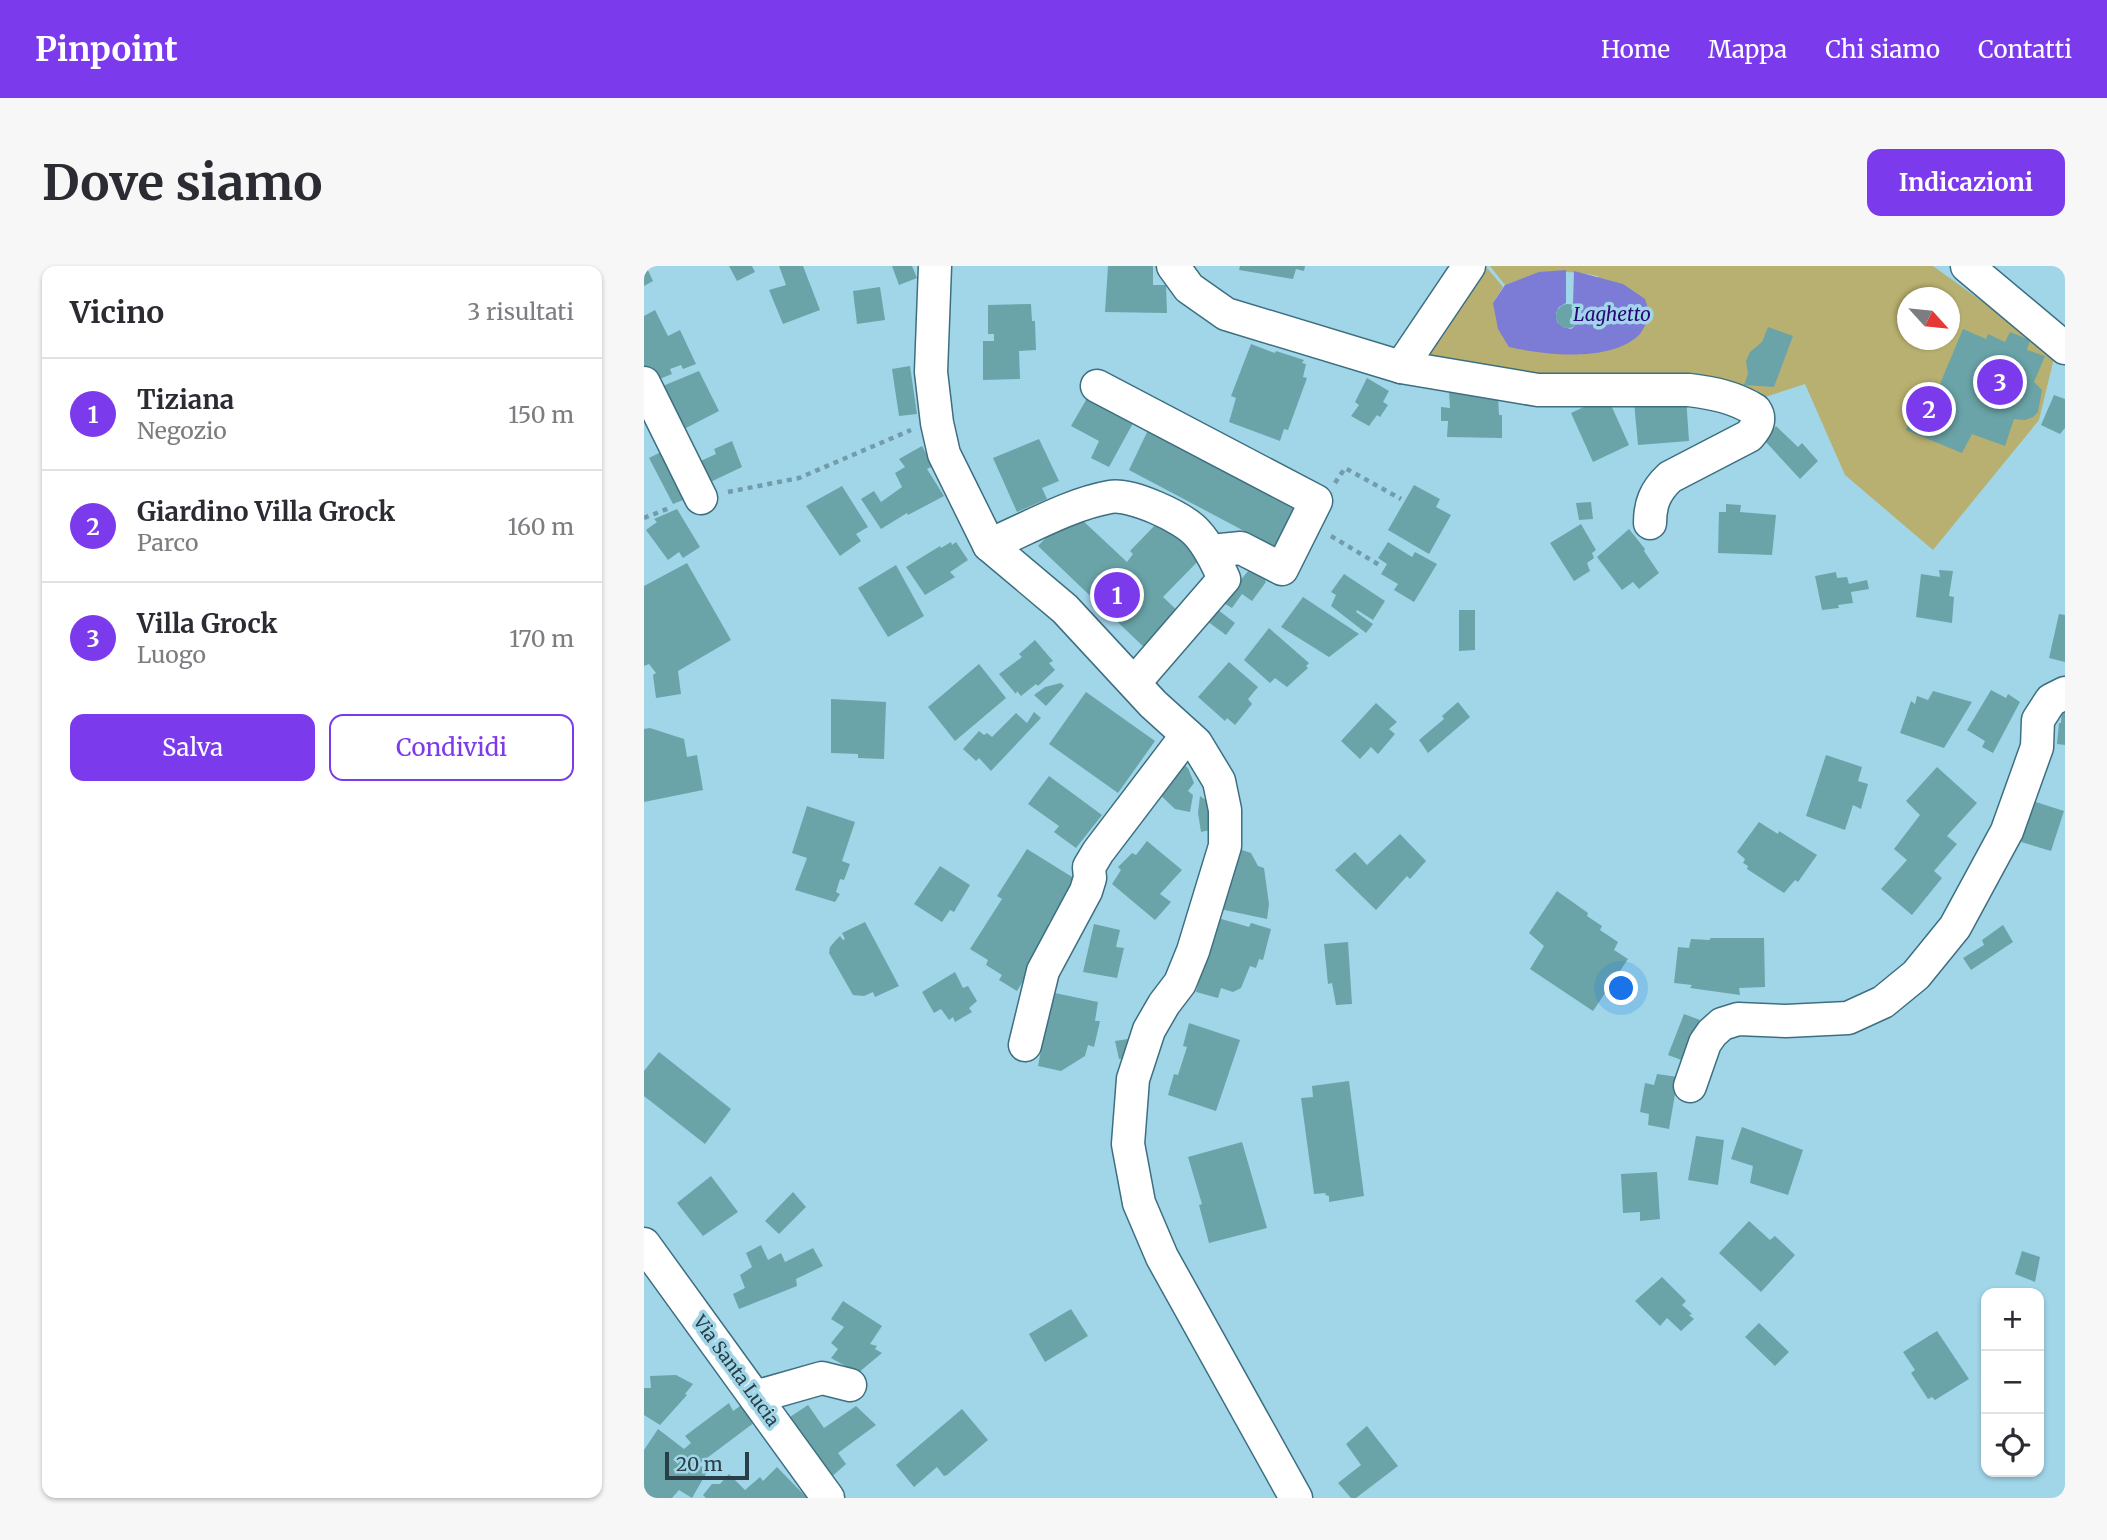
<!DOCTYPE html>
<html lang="it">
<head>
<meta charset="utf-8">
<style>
  body { margin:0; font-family:Merriweather,serif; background:#f7f7f7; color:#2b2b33 }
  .controls { position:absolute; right:21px; bottom:21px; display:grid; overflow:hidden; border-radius:14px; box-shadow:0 2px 5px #0004 }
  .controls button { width:63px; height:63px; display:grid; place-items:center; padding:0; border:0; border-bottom:2px solid #e1e1e2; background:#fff; color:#2b2b33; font:35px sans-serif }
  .compass { position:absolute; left:1253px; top:21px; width:63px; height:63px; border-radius:50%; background:#fff; box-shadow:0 2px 5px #0004; rotate:117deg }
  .scale { position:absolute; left:21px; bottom:18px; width:84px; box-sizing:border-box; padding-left:7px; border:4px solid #293e46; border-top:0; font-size:19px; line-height:24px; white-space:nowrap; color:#293e46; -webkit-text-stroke:5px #a1d6e9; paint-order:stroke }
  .you { position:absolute; left:978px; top:723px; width:24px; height:24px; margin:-18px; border:5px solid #fff; border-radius:50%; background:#1a73e8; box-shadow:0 0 0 10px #1a73e833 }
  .badge { display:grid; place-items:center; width:46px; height:46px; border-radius:50%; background:#7c3aed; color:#fff; font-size:23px; font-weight:700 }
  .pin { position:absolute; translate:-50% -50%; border:4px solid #fff; box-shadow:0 2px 7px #0006 }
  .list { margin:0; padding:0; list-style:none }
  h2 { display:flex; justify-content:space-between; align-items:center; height:91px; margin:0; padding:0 28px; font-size:30px }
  h2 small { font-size:23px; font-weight:400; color:#7c7c81 }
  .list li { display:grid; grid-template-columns:46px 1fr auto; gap:21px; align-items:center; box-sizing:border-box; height:112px; padding:0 28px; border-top:2px solid #e1e1e2 }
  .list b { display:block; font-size:26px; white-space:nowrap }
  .list p { margin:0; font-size:23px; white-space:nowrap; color:#7c7c81 }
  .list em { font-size:23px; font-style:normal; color:#7c7c81 }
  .actions { display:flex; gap:14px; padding:21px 28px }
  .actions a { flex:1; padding:16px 0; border:2px solid #7c3aed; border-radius:14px; text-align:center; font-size:24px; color:#7c3aed }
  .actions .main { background:#7c3aed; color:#fff }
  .icon { flex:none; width:38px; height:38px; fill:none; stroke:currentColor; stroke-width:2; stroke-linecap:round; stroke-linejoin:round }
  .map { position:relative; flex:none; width:1421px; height:1232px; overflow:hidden; border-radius:14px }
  header { display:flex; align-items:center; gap:42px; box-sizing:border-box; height:98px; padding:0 35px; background:#7c3aed; color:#fff }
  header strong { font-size:33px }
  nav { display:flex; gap:38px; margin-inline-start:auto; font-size:24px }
  .intro { display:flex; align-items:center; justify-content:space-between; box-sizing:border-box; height:168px; padding:0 42px }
  h1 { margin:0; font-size:49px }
  .button { padding:18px 32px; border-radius:14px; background:#7c3aed; color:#fff; font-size:24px; font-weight:700 }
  main { display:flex; gap:42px; padding:0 42px }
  aside { flex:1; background:#fff; border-radius:14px; box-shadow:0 2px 5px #0004 }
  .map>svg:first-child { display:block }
</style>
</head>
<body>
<header>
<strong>Pinpoint</strong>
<nav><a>Home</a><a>Mappa</a><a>Chi siamo</a><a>Contatti</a></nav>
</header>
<div class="intro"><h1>Dove siamo</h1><a class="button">Indicazioni</a></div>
<main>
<aside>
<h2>Vicino<small>3 risultati</small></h2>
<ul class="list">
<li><span class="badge">1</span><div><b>Tiziana</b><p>Negozio</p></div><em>150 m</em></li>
<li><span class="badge">2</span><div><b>Giardino Villa Grock</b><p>Parco</p></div><em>160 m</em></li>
<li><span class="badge">3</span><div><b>Villa Grock</b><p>Luogo</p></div><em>170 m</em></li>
</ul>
<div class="actions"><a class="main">Salva</a><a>Condividi</a></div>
</aside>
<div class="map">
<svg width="1421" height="1232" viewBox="0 0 1421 1232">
  <rect width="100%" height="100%" fill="#a1d6e9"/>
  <path fill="#b7b070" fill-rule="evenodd" d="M846,0H1289L1411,88L1395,154L1289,284L1201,209L1161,118L1118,132L931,115L773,94L843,2L859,21L849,37L936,89L954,10C916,2 896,6 861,19ZM1264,32H1306V74H1264Z"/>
  <path fill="#7c7bd6" d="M922,4V37L915,41L912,47L913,56L919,61L927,63C937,56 938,47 929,39L930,5L979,18L1001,33L1006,49C1003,55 999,65 995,69C966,97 900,89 865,81L854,63L849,37L861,19L895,6Z"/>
  <g fill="#6aa4a8">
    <polygon points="0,0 2,0 9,15 0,20"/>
    <polygon points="85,0 108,0 111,6 93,15"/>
    <polygon points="135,0 159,0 176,44 139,58 125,24 142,19"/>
    <polygon points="248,0 268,0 273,12 255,19"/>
    <polygon points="464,0 509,0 509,19 522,19 523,47 461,46"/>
    <polygon points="596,0 661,0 660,5 652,3 649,13 595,4"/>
    <polygon points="236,21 241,54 213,58 209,25"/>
    <circle cx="924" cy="50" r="12"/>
    <polygon points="387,38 388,55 391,55 392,84 375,85 376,113 339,114 339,75 350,75 350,68 344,68 344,39"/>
    <polygon points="11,44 24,70 36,64 52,98 39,103 37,99 26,103 28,108 8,116 0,100 0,50"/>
    <polygon points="1124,61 1149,70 1130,121 1100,119 1104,108 1102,95 1106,86 1118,76"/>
    <polygon points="1319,63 1342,73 1344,68 1361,76 1366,66 1386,74 1383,84 1401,90 1390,116 1398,124 1394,146 1389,151 1381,154 1370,153 1361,180 1328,168 1318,187 1262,164 1281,121 1293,125"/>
    <polygon points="607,78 631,87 632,85 660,94 658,97 662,98 659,111 663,112 644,164 640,163 636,175 585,156 592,132 587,130"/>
    <polygon points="266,100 273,148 255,150 248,103"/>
    <polygon points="55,105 75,145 38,164 14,122"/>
    <polygon points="723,112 745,125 739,136 744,139 736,151 733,149 725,160 707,150 715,139 711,136"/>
    <polygon points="805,126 854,129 855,149 858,149 858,172 803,171 804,155 797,155 797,141 806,142"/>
    <polygon points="446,127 493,150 465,201 447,192 455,175 427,160"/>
    <polygon points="1410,129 1421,133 1421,162 1416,168 1397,159"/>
    <polygon points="963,130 985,179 949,196 927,147"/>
    <polygon points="1042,131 1045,175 994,179 990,136"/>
    <polygon points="1132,160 1154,181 1158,177 1174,195 1156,213 1120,174"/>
    <polygon points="505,162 658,243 638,285 485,204"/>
    <polygon points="395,173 415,215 398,222 403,233 373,246 349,192"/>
    <polygon points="88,175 98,201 58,220 48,199 72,188 70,183"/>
    <polygon points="278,180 289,200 283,203 300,230 264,249 263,247 237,263 217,233 230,225 237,236 258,221 251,207 261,201 255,193"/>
    <polygon points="27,181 49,230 29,238 5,192"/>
    <polygon points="770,219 796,233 792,241 807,249 785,288 744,264"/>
    <polygon points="198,220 224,261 212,268 217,275 196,290 162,240"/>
    <polygon points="947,236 949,253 935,254 932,237"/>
    <polygon points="1082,238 1097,239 1096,246 1132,249 1128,289 1074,287 1075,246 1082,246"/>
    <polygon points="33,243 56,281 39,292 35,286 24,294 2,264 13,256 10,253"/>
    <polygon points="436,252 483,296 489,288 486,285 515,255 558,291 519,331 538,349 504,385 394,280 417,256 424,262"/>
    <polygon points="937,258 952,284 948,287 950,292 943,297 946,305 930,315 906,277"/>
    <polygon points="985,263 1001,283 1000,285 1015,307 995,323 989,316 978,324 953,291"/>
    <polygon points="307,276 308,279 312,276 324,294 306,306 311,311 281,329 262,301 296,280 297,282"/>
    <polygon points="744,276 768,291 771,286 793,298 770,336 750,324 754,318 737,308 743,298 734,292"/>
    <polygon points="43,297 87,374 34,405 37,428 12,432 9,409 12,407 5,398 0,400 0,320"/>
    <polygon points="252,299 280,350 244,371 214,322"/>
    <polygon points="605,304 623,308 621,315 622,316 608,335 598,328 588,342 578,336"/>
    <polygon points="1295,304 1309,305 1305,330 1310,331 1308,357 1272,351 1277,308 1296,311"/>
    <polygon points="1192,306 1193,312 1203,311 1205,318 1223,314 1225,323 1207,326 1209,337 1194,339 1195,342 1178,344 1171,310"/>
    <polygon points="700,308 741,335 729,354 713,344 712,346 729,358 722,367 687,340 692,329 687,326"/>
    <polygon points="659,331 715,368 685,391 637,361"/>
    <polygon points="573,343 591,357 582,369 563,355"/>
    <polygon points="815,344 831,344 831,384 815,385"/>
    <polygon points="1415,348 1421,349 1421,396 1405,392"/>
    <polygon points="625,362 665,397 662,400 664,402 643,421 631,412 626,417 600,394"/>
    <polygon points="391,374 409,395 405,397 411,404 394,420 392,418 377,430 373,425 372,428 355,408 378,391 375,388"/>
    <polygon points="585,396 614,421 604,433 608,438 591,459 583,452 581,455 554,431"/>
    <polygon points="335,398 362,432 311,475 284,441"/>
    <polygon points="417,417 420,420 402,440 390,429 401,421"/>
    <polygon points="1347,424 1362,432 1364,428 1376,436 1349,487 1338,481 1341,475 1323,464"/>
    <polygon points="1289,425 1328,436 1300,482 1256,467 1267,435 1271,438 1273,430 1284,434"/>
    <polygon points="442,426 511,475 474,527 405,478"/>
    <polygon points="187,433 242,436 240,493 214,492 214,488 187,487"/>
    <polygon points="814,436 826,451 784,487 775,474 800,453 798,450"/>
    <polygon points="732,437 753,456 745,463 751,468 734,488 727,481 716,493 697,475"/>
    <polygon points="1421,440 1421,479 1413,478 1415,457 1417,457 1418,441"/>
    <polygon points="390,446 397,452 347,505 335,492 332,495 319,483 335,465 340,469 343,467 348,471 372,447 383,457"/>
    <polygon points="6,462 40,473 43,491 53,489 59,524 0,536 0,463"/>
    <polygon points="1182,489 1218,501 1214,515 1224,518 1217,543 1209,539 1201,564 1162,550"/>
    <polygon points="534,494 544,502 550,517 544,525 549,529 546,546 531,543 512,525"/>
    <polygon points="1293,501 1333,537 1303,570 1313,578 1290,605 1298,612 1268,649 1237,623 1263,594 1250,583 1276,549 1262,535"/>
    <polygon points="405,510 458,549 432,582 410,566 415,560 384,538"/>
    <polygon points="556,530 573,542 575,562 557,566 554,547"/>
    <polygon points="1386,534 1420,545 1407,585 1374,575"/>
    <polygon points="163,540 211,556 198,595 206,598 200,614 196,613 192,626 196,628 191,636 151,624 163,592 148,587"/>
    <polygon points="1115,556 1134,568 1135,565 1173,589 1154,616 1151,614 1140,627 1103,603 1104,600 1099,597 1101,593 1093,586"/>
    <polygon points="756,568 782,595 766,613 763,610 732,644 691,604 711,586 723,599"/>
    <polygon points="503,575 538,604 516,628 527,636 511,654 468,618 477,604 474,601 488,587 492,589"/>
    <polygon points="383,583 433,614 404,658 411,662 373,725 355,714 358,709 342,699 344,694 326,683 358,633 353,630"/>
    <polygon points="595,583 607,587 614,600 620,602 625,638 623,653 576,643"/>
    <polygon points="296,600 326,619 310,646 306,644 298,656 270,638"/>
    <polygon points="913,625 944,647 943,650 958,660 956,664 974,676 970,684 984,693 949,745 886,703 900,680 885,667"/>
    <polygon points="574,652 605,661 607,657 627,663 619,694 615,693 612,702 606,700 597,722 589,726 577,722 574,732 552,726"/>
    <polygon points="221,656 255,720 231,731 229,726 220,730 209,729 185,687 186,681 192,674 196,670 199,674 201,673 198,667"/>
    <polygon points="450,658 476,664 472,681 480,682 473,712 439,706"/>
    <polygon points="1359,659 1369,676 1327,704 1319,692 1340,679 1338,674"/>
    <polygon points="1067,672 1120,672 1121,721 1095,722 1096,729 1046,722 1048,719 1030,717 1034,681 1045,682 1047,673 1065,674"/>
    <polygon points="704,676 708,738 692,739 688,717 684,718 680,678"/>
    <polygon points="311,706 319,722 324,720 333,735 325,742 328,746 311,756 309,751 305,754 297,743 290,747 278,726"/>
    <polygon points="406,726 454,736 451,755 456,755 450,781 444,779 441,790 417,805 394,800 398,779 395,779"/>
    <polygon points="1040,748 1056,754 1040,795 1024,789"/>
    <polygon points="545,757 596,774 572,845 524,829 530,808 534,809 543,781 539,780"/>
    <polygon points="484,773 487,791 475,793 471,775"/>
    <polygon points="15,786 87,843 61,878 0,830 0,805"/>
    <polygon points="1013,808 1034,811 1025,863 1004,859 1005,848 996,846 1001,817 1010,819"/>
    <polygon points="705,815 720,930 685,936 685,930 681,929 682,927 670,928 657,832 669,831 668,820"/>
    <polygon points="1098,861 1159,884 1144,929 1106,917 1109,900 1087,893"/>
    <polygon points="1052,870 1080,874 1074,919 1044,914"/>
    <polygon points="598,876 623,962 565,977 555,939 558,938 544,891"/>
    <polygon points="1013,906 1016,953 996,955 996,946 979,947 977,908"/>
    <polygon points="67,910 94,946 59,970 33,937"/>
    <polygon points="149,926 162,941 135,968 121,955"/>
    <polygon points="1105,955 1126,974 1131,970 1151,989 1117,1026 1075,987"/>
    <polygon points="117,979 124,994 137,987 141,996 169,982 179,1000 152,1013 153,1020 95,1043 89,1028 101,1022 96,1009 108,1001 102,987"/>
    <polygon points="1378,985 1396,991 1391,1016 1371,1008"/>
    <polygon points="1018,1011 1042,1035 1038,1039 1048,1048 1045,1049 1050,1053 1037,1065 1023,1052 1016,1060 991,1035"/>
    <polygon points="199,1035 238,1060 226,1078 233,1080 231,1083 238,1087 214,1107 187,1092 194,1083 187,1077 200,1061 187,1053"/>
    <polygon points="427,1043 444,1070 401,1096 385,1068"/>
    <polygon points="1115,1057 1145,1086 1131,1100 1101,1071"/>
    <polygon points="1293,1065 1325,1113 1291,1134 1288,1131 1284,1133 1267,1107 1271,1104 1259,1086"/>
    <polygon points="32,1109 49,1118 41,1128 43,1129 16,1159 0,1149 0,1122 7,1122 6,1110"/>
    <polygon points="85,1137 89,1145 99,1138 111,1156 55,1198 63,1206 48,1232 35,1224 28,1232 3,1232 0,1230 0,1184 14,1163 40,1183 47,1177 41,1170"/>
    <polygon points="164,1139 180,1162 212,1140 232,1159 194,1187 202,1198 185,1213 140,1155"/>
    <polygon points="318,1143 344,1174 303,1209 300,1210 293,1201 270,1221 252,1199"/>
    <polygon points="723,1160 754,1200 712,1232 707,1232 694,1217 717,1199 702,1178"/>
    <polygon points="133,1201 163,1232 62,1232 59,1229 68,1218 76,1218 85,1208 101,1224 116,1211 119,1215"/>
  </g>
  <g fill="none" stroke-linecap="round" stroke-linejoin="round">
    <g stroke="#3d6f81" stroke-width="35">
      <g id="minor">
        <polyline points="291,0 287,106 293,157 300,188 345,279 421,343 509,438 552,477 575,515 581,544 581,580 549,685 536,717 520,738 505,764 489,813 484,878 495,937 518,991 652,1232"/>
        <path d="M529,0L545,22L582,48L757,101L894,124H1045C1069,127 1090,131 1111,144C1118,154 1112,162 1105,170L1026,211C1011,225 1006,238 1006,257"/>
        <polyline points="1323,0 1421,82"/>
        <polyline points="757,101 825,0"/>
        <polyline points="0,117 57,232"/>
        <polyline points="453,120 672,235 638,303 597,282 567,285"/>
        <path d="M345,279C383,263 426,238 466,231C486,227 539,251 553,267C565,280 573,297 580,313L491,416"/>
        <polyline points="381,779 399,705 442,625 446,612 445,601 454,586 543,469"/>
        <polyline points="1046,820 1061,777 1068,767 1078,758 1094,753 1142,755 1204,752 1239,736 1272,709 1311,661 1363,565 1393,481 1394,454 1407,434 1421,427"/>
        <polyline points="0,978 184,1232"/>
        <polyline points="111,1131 178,1112 206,1119"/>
      </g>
    </g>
    <g stroke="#739cab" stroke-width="4.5" stroke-dasharray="5 5" stroke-linecap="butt">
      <polyline points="691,217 701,202 757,233"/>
      <polyline points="84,226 155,212 267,164"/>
      <polyline points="0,252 28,241"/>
      <polyline points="687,270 737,300"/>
    </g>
    <use href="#minor" stroke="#fff" stroke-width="32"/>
  </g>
  <g text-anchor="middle" stroke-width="7" stroke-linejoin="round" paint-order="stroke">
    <g font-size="18" fill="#293e46" stroke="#a1d6e9">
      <text transform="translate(92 1105) rotate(54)" y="6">Via Santa Lucia</text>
    </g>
    <g font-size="19" font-style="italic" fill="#290779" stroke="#a1d6e9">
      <text x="968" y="55">Laghetto</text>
    </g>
  </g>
</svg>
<div class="controls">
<button>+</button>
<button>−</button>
<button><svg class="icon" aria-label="locate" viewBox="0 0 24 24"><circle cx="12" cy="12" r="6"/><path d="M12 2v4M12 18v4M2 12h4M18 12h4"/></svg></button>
</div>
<svg class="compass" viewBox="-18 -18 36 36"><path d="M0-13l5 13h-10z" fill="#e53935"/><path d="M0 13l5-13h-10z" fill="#7c7c81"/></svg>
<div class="scale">20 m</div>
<div class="you"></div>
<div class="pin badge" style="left:473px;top:329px">1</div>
<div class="pin badge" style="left:1285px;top:143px">2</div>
<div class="pin badge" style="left:1356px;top:116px">3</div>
</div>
</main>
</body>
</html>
